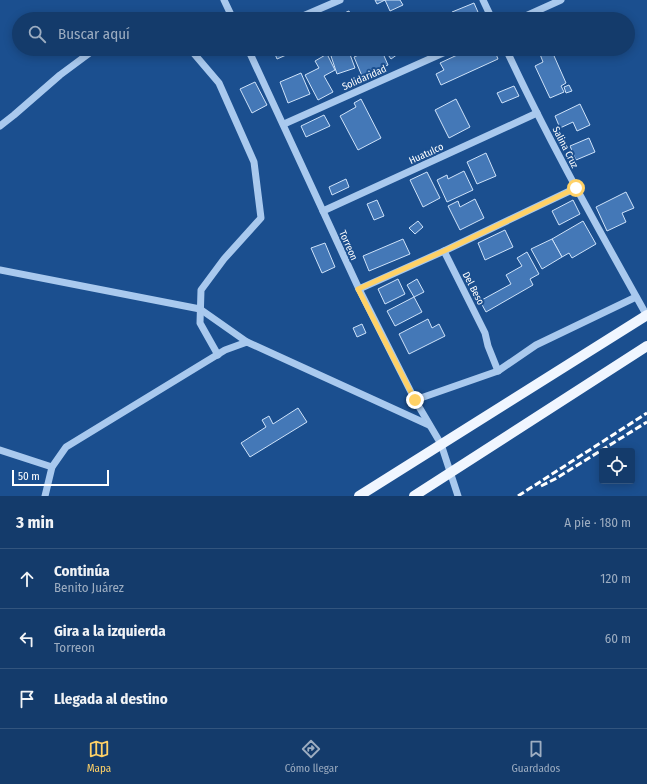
<!DOCTYPE html>
<html lang="es">
<head>
<meta charset="utf-8">
<style>
  body { margin:0; font-family:"Fira Sans Condensed",sans-serif; background:#1d4271; color:#f1f3f6 }
  .controls { position:absolute; right:12px; bottom:12px; display:grid; overflow:hidden; border-radius:4px; box-shadow:0 2px 10px #0003 }
  .controls button { width:36px; height:36px; display:grid; place-items:center; padding:0; border:0; border-bottom:1px solid #33557e; background:#143b6b; color:#f1f3f6; font:20px sans-serif }
  .scale { position:absolute; left:12px; bottom:10px; width:97px; box-sizing:border-box; padding-left:4px; border:2px solid #fff; border-top:0; font-size:11px; line-height:14px; white-space:nowrap; color:#fff; -webkit-text-stroke:3px #1b4f8f; paint-order:stroke }
  .stop { position:absolute; width:12px; height:12px; margin:-9px; border:3px solid #ffd166; border-radius:50%; background:#fff }
  .stop.end { background:#ffd166; border-color:#fff; box-shadow:0 1px 4px #0008 }
  .list { margin:0; padding:0; list-style:none }
  h2 { display:flex; justify-content:space-between; align-items:center; height:52px; margin:0; padding:0 16px; font-size:17px }
  h2 small { font-size:13px; font-weight:400; color:#9dadc1 }
  .list li { display:grid; grid-template-columns:26px 1fr auto; gap:12px; align-items:center; box-sizing:border-box; height:60px; padding:0 16px; border-top:1px solid #33557e }
  .list b { display:block; font-size:15px; white-space:nowrap }
  .list p { margin:0; font-size:13px; white-space:nowrap; color:#9dadc1 }
  .list em { font-size:13px; font-style:normal; color:#9dadc1 }
  .icon { flex:none; width:22px; height:22px; fill:none; stroke:currentColor; stroke-width:2; stroke-linecap:round; stroke-linejoin:round }
  .map { position:relative; flex:none; width:647px; height:496px; overflow:hidden }
  .search { position:absolute; background:#143b6b; box-shadow:0 2px 10px #0003; left:12px; right:12px; top:12px; height:44px; display:flex; align-items:center; gap:10px; box-sizing:border-box; padding:0 14px; border-radius:22px; color:#9dadc1; font-size:15px }
  .sheet { height:232px; background:#143b6b }
  nav { display:flex; justify-content:space-around; align-items:center; box-sizing:border-box; height:56px; border-top:1px solid #33557e; background:#143b6b; font-size:11px; color:#9dadc1 }
  nav a { display:grid; justify-items:center; gap:2px }
  nav .on { color:#ffd166 }
  .map>svg:first-child { display:block }
</style>
</head>
<body>
<div class="map">
<svg width="647" height="496" viewBox="0 0 647 496">
  <rect width="100%" height="100%" fill="#1b4f8f"/>
  <g fill="#4478b7" stroke="#cfe3fa">
    <polygon points="375,0 400,0 403,5 390,11 385,0 377,4"/>
    <polygon points="474,3 481,19 455,19 452,12"/>
    <polygon points="349,11 352,19 335,19 335,17"/>
    <polygon points="222,15 224,19 214,19"/>
    <polygon points="273,49 292,49 293,52 277,59"/>
    <polygon points="332,49 348,49 355,68 337,74 331,56 334,55"/>
    <polygon points="373,49 381,49 388,65 362,76 354,57"/>
    <polygon points="384,49 395,49 398,54 391,59"/>
    <polygon points="470,49 494,49 498,59 441,85 436,74 444,70 440,63"/>
    <polygon points="538,49 551,49 566,83 561,86 564,92 550,98 535,66 543,62"/>
    <polygon points="327,54 335,70 324,76 333,92 318,100 305,75 319,68 315,61"/>
    <polygon points="301,73 310,94 288,103 280,82"/>
    <polygon points="255,82 267,105 252,113 240,89"/>
    <polygon points="569,85 572,91 566,93 564,87"/>
    <polygon points="514,86 519,96 502,103 497,93"/>
    <polygon points="361,99 381,138 358,150 340,116 356,107 354,103"/>
    <polygon points="456,99 470,127 449,138 435,110"/>
    <polygon points="580,104 590,125 577,131 573,122 560,128 555,116"/>
    <polygon points="324,115 330,126 306,137 301,126"/>
    <polygon points="589,138 595,152 576,160 570,146"/>
    <polygon points="486,153 496,176 477,184 467,162"/>
    <polygon points="464,171 473,190 447,202 437,180 447,175 448,179"/>
    <polygon points="427,172 440,198 423,207 410,180"/>
    <polygon points="346,179 349,187 332,195 329,187"/>
    <polygon points="626,192 634,208 622,213 626,222 607,231 596,207"/>
    <polygon points="475,199 484,218 460,230 448,206 458,201 460,207"/>
    <polygon points="377,200 384,216 374,220 367,204"/>
    <polygon points="573,200 580,214 559,225 552,211"/>
    <polygon points="418,221 423,227 415,234 409,228"/>
    <polygon points="583,221 596,244 572,258 569,253 562,257 552,239"/>
    <polygon points="505,230 513,247 485,260 478,243"/>
    <polygon points="403,239 410,254 369,271 363,256"/>
    <polygon points="552,239 562,257 542,269 531,249"/>
    <polygon points="325,243 335,267 322,273 311,248"/>
    <polygon points="527,252 539,274 530,279 533,285 486,312 480,301 511,284 506,275 522,266 517,258"/>
    <polygon points="398,279 405,294 385,304 378,289"/>
    <polygon points="417,279 424,292 414,297 407,285"/>
    <polygon points="414,297 422,312 395,326 387,311"/>
    <polygon points="428,319 432,328 439,324 445,336 409,354 399,334"/>
    <polygon points="362,324 366,333 357,337 353,328"/>
    <polygon points="298,408 307,422 250,457 241,443 266,427 262,420 269,416 273,424"/>
  </g>
  <g fill="none" stroke-linecap="round" stroke-linejoin="round">
    <g stroke="#a9c9ee" stroke-width="7">
      <polyline points="224,0 233,19"/>
      <polyline points="483,0 492,19"/>
      <polyline points="296,19 340,0"/>
      <polyline points="519,19 561,0"/>
      <polyline points="190,49 219,83 254,162 261,218 224,259 201,290 200,323 218,355"/>
      <polyline points="248,49 359,289 415,400 441,444 458,496"/>
      <path d="M506,49C548,140 598,228 647,316"/>
      <polyline points="284,124 452,49"/>
      <polyline points="0,126 14,115 60,75 95,49"/>
      <polyline points="323,211 537,113"/>
      <polyline points="444,251 485,333 488,346 498,371"/>
      <polyline points="0,270 200,309 247,342"/>
      <polyline points="359,289 444,251 576,188"/>
      <polyline points="415,400 498,371 536,345 636,297"/>
      <polyline points="0,450 52,467"/>
      <polyline points="45,496 52,467 66,447 225,350 247,342 429,425"/>
    </g>
    <g stroke="#f0f6ff" stroke-width="10">
      <polyline points="359,496 647,315"/>
      <polyline points="414,496 647,346"/>
    </g>
    <g stroke="#fff" stroke-width="3" stroke-dasharray="7 3" stroke-linecap="butt">
      <polyline points="541,486 555,479 647,422"/>
      <polyline points="518,496 647,413"/>
    </g>
  </g>
  <g fill="none" stroke-linecap="round" stroke-linejoin="round">
    <polyline stroke="#ffd166" stroke-width="5" points="415,400 358,289 444,251 576,188"/>
  </g>
  <g text-anchor="middle" stroke-width="4" stroke-linejoin="round" paint-order="stroke">
    <g font-size="10" fill="#fff" stroke="#1b4f8f">
      <text transform="translate(364 77) rotate(-24)" y="4">Solidaridad</text>
      <text transform="translate(566 147) rotate(63)" y="4">Salina Cruz</text>
      <text transform="translate(426 153) rotate(-25)" y="4">Huatulco</text>
      <text transform="translate(349 245) rotate(66)" y="4">Torreon</text>
      <text transform="translate(474 288) rotate(63)" y="4">Del Beso</text>
    </g>
  </g>
</svg>
<div class="controls">
<button><svg class="icon" aria-label="locate" viewBox="0 0 24 24"><circle cx="12" cy="12" r="6"/><path d="M12 2v4M12 18v4M2 12h4M18 12h4"/></svg></button>
</div>
<div class="scale">50 m</div>
<div class="stop" style="left:576px;top:188px"></div>
<div class="stop end" style="left:415px;top:400px"></div>
<div class="search"><svg class="icon" aria-label="search" viewBox="0 0 24 24"><circle cx="10" cy="10" r="6"/><path d="M15 15l6 6"/></svg>Buscar aquí</div>
</div>
<section class="sheet">
<h2>3 min<small>A pie · 180 m</small></h2>
<ul class="list">
<li><svg class="icon" aria-label="ahead" viewBox="0 0 24 24"><path d="M12 20V5M6 11l6-6 6 6"/></svg><div><b>Continúa</b><p>Benito Juárez</p></div><em>120 m</em></li>
<li><svg class="icon" aria-label="left" viewBox="0 0 24 24"><path d="M17 20v-9H6M10 6l-5 5 5 5"/></svg><div><b>Gira a la izquierda</b><p>Torreon</p></div><em>60 m</em></li>
<li><svg class="icon" aria-label="arrive" viewBox="0 0 24 24"><path d="M6 21V4h12l-3 4 3 4H6"/></svg><div><b>Llegada al destino</b></div></li>
</ul>
</section>
<nav>
<a class="on"><svg class="icon" aria-label="map" viewBox="0 0 24 24"><path d="M3 6l6-2 6 2 6-2v14l-6 2-6-2-6 2zM9 4v14M15 6v14"/></svg>Mapa</a>
<a><svg class="icon" aria-label="directions" viewBox="0 0 24 24"><path d="M12 3l9 9-9 9-9-9zM9 14v-3h6M13 9l2 2-2 2"/></svg>Cómo llegar</a>
<a><svg class="icon" aria-label="saved" viewBox="0 0 24 24"><path d="M7 4h10v16l-5-4-5 4z"/></svg>Guardados</a>
</nav>
</body>
</html>
